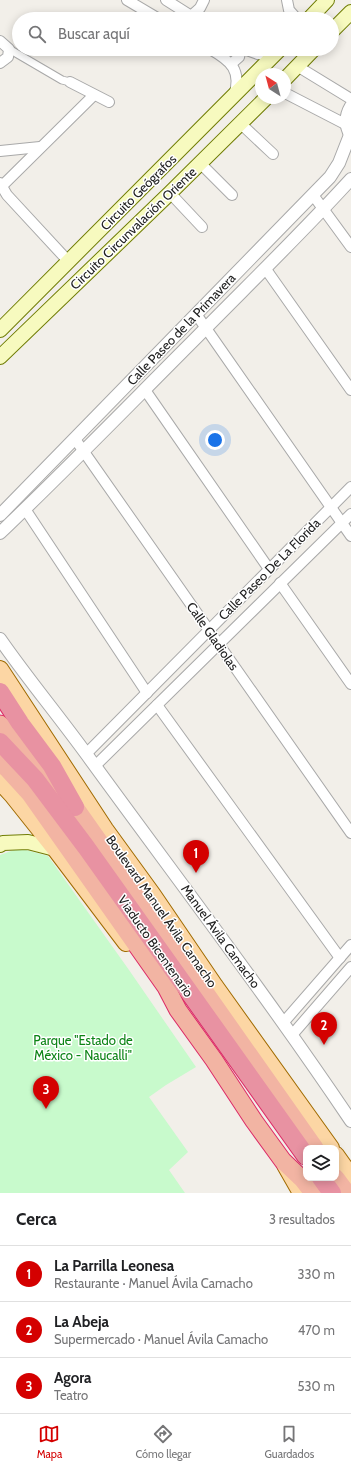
<!DOCTYPE html>
<html lang="es">
<head>
<meta charset="utf-8">
<style>
  body { margin:0; font-family:Cabin,sans-serif; background:#f6f6f6; color:#202124 }
  .controls { position:absolute; right:12px; bottom:12px; display:grid; overflow:hidden; border-radius:8px; box-shadow:0 2px 10px #0003 }
  .controls button { width:36px; height:36px; display:grid; place-items:center; padding:0; border:0; border-bottom:1px solid #e0e0e0; background:#fff; color:#202124; font:20px sans-serif }
  .compass { position:absolute; left:255px; top:68px; width:36px; height:36px; border-radius:50%; background:#fff; box-shadow:0 2px 10px #0003; rotate:324deg }
  .you { position:absolute; left:215px; top:440px; width:14px; height:14px; margin:-10px; border:3px solid #fff; border-radius:50%; background:#1a73e8; box-shadow:0 0 0 6px #1a73e833 }
  .badge { display:grid; place-items:center; width:26px; height:26px; border-radius:50%; background:#d40000; color:#fff; font-size:13px; font-weight:700 }
  .pin { position:absolute; translate:-50% -33px; filter:drop-shadow(0 1px 2px #0008) }
  .pin::after { content:''; position:absolute; top:21px; width:14px; height:12px; background:inherit; clip-path:polygon(0 0,100% 0,50% 100%) }
  .list { margin:0; padding:0; list-style:none }
  h2 { display:flex; justify-content:space-between; align-items:center; height:52px; margin:0; padding:0 16px; font-size:17px }
  h2 small { font-size:13px; font-weight:400; color:#757577 }
  .list li { display:grid; grid-template-columns:26px 1fr auto; gap:12px; align-items:center; box-sizing:border-box; height:56px; padding:0 16px; border-top:1px solid #e0e0e0 }
  .list b { display:block; font-size:15px; white-space:nowrap }
  .list p { margin:0; font-size:13px; white-space:nowrap; color:#757577 }
  .list em { font-size:13px; font-style:normal; color:#757577 }
  .icon { flex:none; width:22px; height:22px; fill:none; stroke:currentColor; stroke-width:2; stroke-linecap:round; stroke-linejoin:round }
  .map { position:relative; flex:none; width:351px; height:1193px; overflow:hidden }
  .search { position:absolute; background:#fff; box-shadow:0 2px 10px #0003; left:12px; right:12px; top:12px; height:44px; display:flex; align-items:center; gap:10px; box-sizing:border-box; padding:0 14px; border-radius:22px; color:#757577; font-size:15px }
  .sheet { height:220px; background:#fff }
  nav { display:flex; justify-content:space-around; align-items:center; box-sizing:border-box; height:56px; border-top:1px solid #e0e0e0; background:#fff; font-size:11px; color:#757577 }
  nav a { display:grid; justify-items:center; gap:2px }
  nav .on { color:#d40000 }
  .map>svg:first-child { display:block }
</style>
</head>
<body>
<div class="map">
<svg width="351" height="1193" viewBox="0 0 351 1193">
  <rect width="100%" height="100%" fill="#f2efe9"/>
  <polygon fill="#c8facc" points="14,850 26,850 48,856 129,970 196,1067 166,1085 149,1097 188,1152 169,1170 185,1193 0,1193 0,855"/>
  <g fill="none" stroke-linecap="round" stroke-linejoin="round">
    <g stroke="#a9a9a9" stroke-width="9">
      <polyline id="pedestrian" points="9,49 62,80 70,82"/>
    </g>
    <g stroke="#a9a9a9" stroke-width="12">
      <g id="minor">
        <polyline points="127,0 159,19"/>
        <polyline points="166,0 196,19"/>
        <polyline points="287,0 289,10 297,19"/>
        <polyline points="191,16 200,8 204,0"/>
        <polyline points="0,41 9,49 8,57 0,63"/>
        <path d="M210,49C231,61 242,70 234,96"/>
        <polyline points="244,49 258,54 274,56"/>
        <polyline points="231,64 239,57 241,49"/>
        <polyline points="297,66 351,99"/>
        <polyline points="70,82 109,102"/>
        <polyline points="285,93 347,125"/>
        <polyline points="240,123 273,154"/>
        <polyline points="0,151 40,147"/>
        <polyline points="200,163 232,195"/>
        <polyline points="0,183 7,195 69,262"/>
        <polyline points="2,186 94,95"/>
        <polyline points="170,193 202,227"/>
        <polyline points="313,195 351,247"/>
        <polyline points="265,268 351,390"/>
        <polyline points="196,314 351,536"/>
        <polyline points="145,390 269,569"/>
        <polyline points="75,439 351,833"/>
        <polyline points="25,509 147,693"/>
        <polyline points="280,583 351,684"/>
        <polyline points="157,705 340,958"/>
        <polyline points="86,754 351,487"/>
        <polyline points="95,766 351,514"/>
        <polyline points="283,1023 351,945"/>
        <polyline points="292,1035 351,967"/>
      </g>
    </g>
    <g stroke="#a9a9a9" stroke-width="14">
      <g id="tertiary">
        <path d="M351,106C345,116 345,126 351,136"/>
        <polyline points="0,515 330,177 339,163 350,135"/>
        <path d="M0,533C66,470 130,404 195,339C247,286 301,234 351,179"/>
        <path d="M0,639C27,678 58,715 87,755C175,876 267,996 351,1121"/>
      </g>
    </g>
    <g stroke="#707d05" stroke-width="16">
      <g id="secondary">
        <polyline points="309,19 327,0"/>
        <polyline points="332,31 351,12"/>
        <polyline points="285,79 314,49"/>
        <polyline points="0,330 280,49"/>
        <polyline points="0,357 170,193 266,98"/>
        <polyline points="0,845 3,843 28,842 55,849"/>
      </g>
    </g>
    <g stroke="#a06b00" stroke-width="18">
      <g id="primary">
        <polyline points="0,669 105,829 153,895 215,986 331,1148"/>
        <polyline points="0,782 12,795 55,849 126,943"/>
        <polyline points="336,1155 351,1176"/>
        <polyline points="285,1165 301,1193"/>
      </g>
    </g>
    <g stroke="#dc2a67" stroke-width="19">
      <g id="trunk">
        <polyline points="0,724 18,742 75,807 315,1148"/>
        <polyline points="0,761 30,794 166,987 178,1010 214,1060 254,1121 283,1161 302,1179 313,1193"/>
        <polyline points="336,1178 347,1193"/>
      </g>
    </g>
    <g stroke="#dc2a67" stroke-width="20">
      <g id="motorway">
        <polyline points="0,692 20,723 52,766 75,807"/>
        <polyline points="0,742 35,779 86,847 306,1156"/>
        <polyline points="321,1178 332,1193"/>
      </g>
    </g>
    <use href="#pedestrian" stroke="#fff" stroke-width="7"/>
    <use href="#minor" stroke="#fff" stroke-width="10"/>
    <use href="#tertiary" stroke="#fff" stroke-width="12"/>
    <use href="#secondary" stroke="#f7fabf" stroke-width="14"/>
    <use href="#primary" stroke="#fcd6a4" stroke-width="16"/>
    <use href="#trunk" stroke="#f2b4a3" stroke-width="17"/>
    <use href="#motorway" stroke="#e892a2" stroke-width="18"/>
  </g>
  <g text-anchor="middle" stroke-width="3" stroke-linejoin="round" paint-order="stroke">
    <g font-size="13" fill="#222" stroke="#fff">
      <text transform="translate(138 192) rotate(-45)" y="5">Circuito Geógrafos</text>
      <text transform="translate(133 228) rotate(-44)" y="5">Circuito Circunvalación Oriente</text>
      <text transform="translate(181 329) rotate(-46)" y="5">Calle Paseo de la Primavera</text>
      <text transform="translate(269 569) rotate(-45)" y="5">Calle Paseo De La Florida</text>
      <text transform="translate(213 636) rotate(55)" y="5">Calle Gladiolas</text>
      <text transform="translate(162 911) rotate(55)" y="5">Boulevard Manuel Ávila Camacho</text>
      <text transform="translate(221 936) rotate(54)" y="5">Manuel Ávila Camacho</text>
      <text transform="translate(156 946) rotate(55)" y="5">Viaducto Bicentenario</text>
    </g>
    <g font-size="13" fill="#0c8416" stroke="#fff">
      <text x="83" y="1045">Parque "Estado de<tspan x="83" dy="15">México - Naucalli"</tspan></text>
    </g>
  </g>
</svg>
<div class="controls">
<button><svg class="icon" aria-label="layers" viewBox="0 0 24 24"><path d="M12 4l9 5-9 5-9-5zM3 14l9 5 9-5"/></svg></button>
</div>
<svg class="compass" viewBox="-18 -18 36 36"><path d="M0-13l5 13h-10z" fill="#e53935"/><path d="M0 13l5-13h-10z" fill="#757577"/></svg>
<div class="you"></div>
<div class="pin badge" style="left:196px;top:873px">1</div>
<div class="pin badge" style="left:324px;top:1045px">2</div>
<div class="pin badge" style="left:46px;top:1109px">3</div>
<div class="search"><svg class="icon" aria-label="search" viewBox="0 0 24 24"><circle cx="10" cy="10" r="6"/><path d="M15 15l6 6"/></svg>Buscar aquí</div>
</div>
<section class="sheet">
<h2>Cerca<small>3 resultados</small></h2>
<ul class="list">
<li><span class="badge">1</span><div><b>La Parrilla Leonesa</b><p>Restaurante · Manuel Ávila Camacho</p></div><em>330 m</em></li>
<li><span class="badge">2</span><div><b>La Abeja</b><p>Supermercado · Manuel Ávila Camacho</p></div><em>470 m</em></li>
<li><span class="badge">3</span><div><b>Agora</b><p>Teatro</p></div><em>530 m</em></li>
</ul>
</section>
<nav>
<a class="on"><svg class="icon" aria-label="map" viewBox="0 0 24 24"><path d="M3 6l6-2 6 2 6-2v14l-6 2-6-2-6 2zM9 4v14M15 6v14"/></svg>Mapa</a>
<a><svg class="icon" aria-label="directions" viewBox="0 0 24 24"><path d="M12 3l9 9-9 9-9-9zM9 14v-3h6M13 9l2 2-2 2"/></svg>Cómo llegar</a>
<a><svg class="icon" aria-label="saved" viewBox="0 0 24 24"><path d="M7 4h10v16l-5-4-5 4z"/></svg>Guardados</a>
</nav>
</body>
</html>
